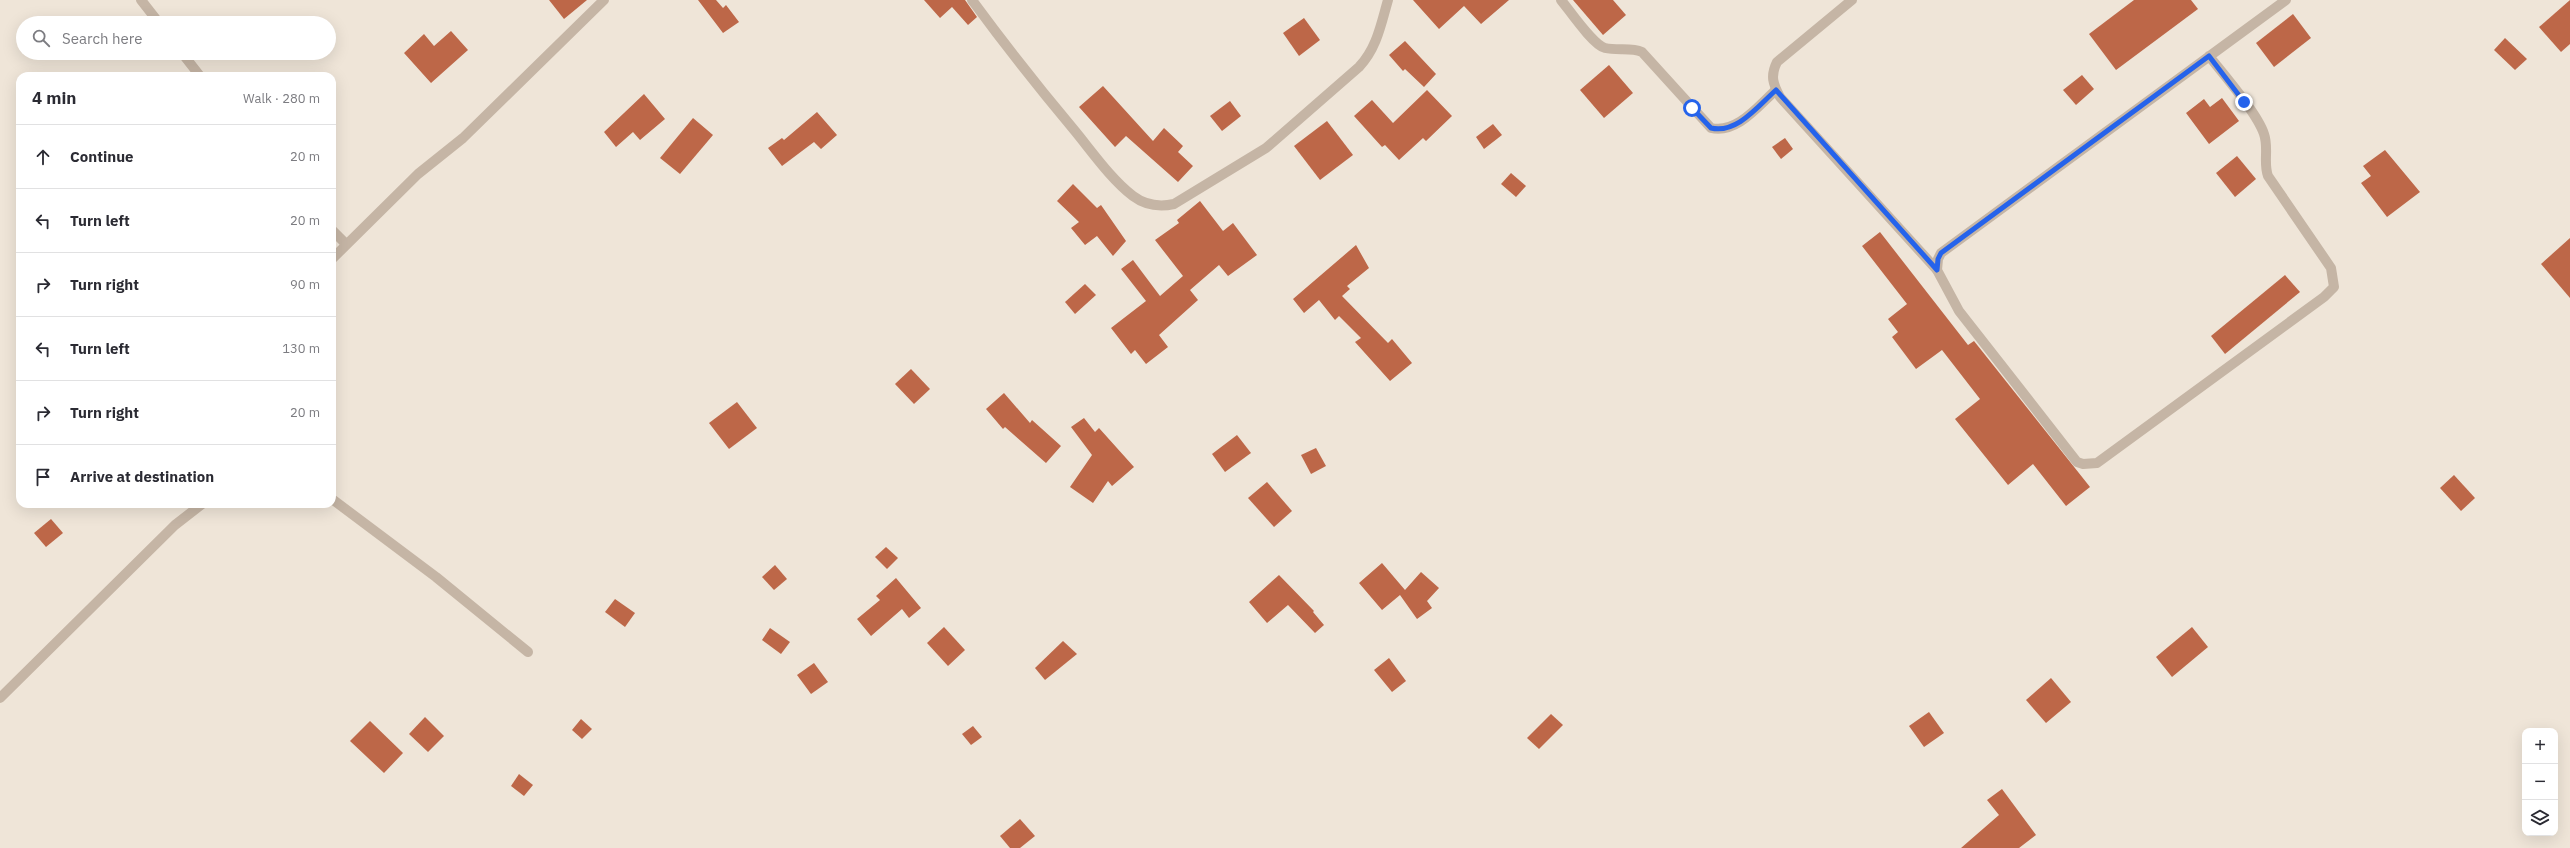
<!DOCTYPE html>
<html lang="en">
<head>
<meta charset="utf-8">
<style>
  body { margin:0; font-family:"IBM Plex Sans",sans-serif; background:#f2f2f3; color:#2b2b33 }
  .controls { position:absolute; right:12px; bottom:12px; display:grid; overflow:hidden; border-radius:8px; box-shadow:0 4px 16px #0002 }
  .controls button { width:36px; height:36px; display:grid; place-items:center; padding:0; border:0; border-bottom:1px solid #e1e1e2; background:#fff; color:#2b2b33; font:20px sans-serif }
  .stop { position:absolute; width:12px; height:12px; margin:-9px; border:3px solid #2563eb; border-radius:50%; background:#fff }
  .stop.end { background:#2563eb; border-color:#fff; box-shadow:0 1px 4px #0008 }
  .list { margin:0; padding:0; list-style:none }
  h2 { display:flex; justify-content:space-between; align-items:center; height:52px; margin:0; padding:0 16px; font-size:17px }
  h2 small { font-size:13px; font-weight:400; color:#7c7c81 }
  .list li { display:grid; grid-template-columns:26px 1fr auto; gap:12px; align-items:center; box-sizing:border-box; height:64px; padding:0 16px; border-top:1px solid #e1e1e2 }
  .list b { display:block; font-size:15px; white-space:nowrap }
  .list em { font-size:13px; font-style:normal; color:#7c7c81 }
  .icon { flex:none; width:22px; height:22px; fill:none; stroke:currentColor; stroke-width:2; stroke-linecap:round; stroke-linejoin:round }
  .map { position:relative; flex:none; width:2570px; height:848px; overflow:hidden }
  .search { position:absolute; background:#fff; box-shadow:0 4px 16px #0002; left:16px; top:16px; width:320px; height:44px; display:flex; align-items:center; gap:10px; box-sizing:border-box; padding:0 14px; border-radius:22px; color:#7c7c81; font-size:15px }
  .panel { position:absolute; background:#fff; box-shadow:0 4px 16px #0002; left:16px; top:72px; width:320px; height:436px; border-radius:12px }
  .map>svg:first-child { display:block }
</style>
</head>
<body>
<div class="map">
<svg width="2570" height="848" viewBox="0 0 2570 848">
  <rect width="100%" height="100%" fill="#efe5d8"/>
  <g fill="#bd6748">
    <polygon points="549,0 587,0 564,19"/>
    <polygon points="698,0 716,0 723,8 726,5 739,22 723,33"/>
    <polygon points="924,0 965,0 977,17 968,25 952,7 940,18"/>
    <polygon points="1413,0 1509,0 1481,24 1464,6 1439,29"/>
    <polygon points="1573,0 1613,0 1626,15 1603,35"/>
    <polygon points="2134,0 2191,0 2198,9 2116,70 2089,34"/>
    <polygon points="2570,0 2570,44 2561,52 2539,27"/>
    <polygon points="2293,14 2311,38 2274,67 2256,43"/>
    <polygon points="1304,18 1320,40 1299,56 1283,33"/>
    <polygon points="451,31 468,50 431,83 404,53 424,34 434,46"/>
    <polygon points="2505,38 2527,59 2515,70 2494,50"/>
    <polygon points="1405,41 1436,74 1424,87 1405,69 1403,71 1389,55"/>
    <polygon points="1609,65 1633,93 1604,118 1580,90"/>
    <polygon points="2082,75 2094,89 2076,105 2063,90"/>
    <polygon points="1103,86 1153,141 1164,128 1183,146 1178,152 1193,166 1178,182 1126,136 1115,147 1079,107"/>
    <polygon points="1427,90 1452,116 1426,141 1423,138 1399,160 1385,145 1382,147 1354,116 1372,100 1393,123"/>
    <polygon points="644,94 665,119 640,140 633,132 616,147 604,132"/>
    <polygon points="2222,98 2239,121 2209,144 2186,113 2204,99 2210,107"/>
    <polygon points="1230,101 1241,116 1222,131 1210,116"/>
    <polygon points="817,112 837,135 821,149 814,142 782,166 768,148 782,138 784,140"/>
    <polygon points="693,118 713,135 680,174 660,158"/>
    <polygon points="1327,121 1353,155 1320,180 1294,146"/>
    <polygon points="1493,124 1502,135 1484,149 1476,137"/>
    <polygon points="1785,138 1793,149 1781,159 1772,147"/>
    <polygon points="2385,150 2420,192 2387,217 2361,183 2371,176 2363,166"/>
    <polygon points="2237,156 2256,179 2235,197 2216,173"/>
    <polygon points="1511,173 1526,186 1516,197 1501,184"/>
    <polygon points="1073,184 1097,208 1101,205 1126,241 1113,256 1097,236 1085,245 1071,228 1079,222 1057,201"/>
    <polygon points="1200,201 1223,231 1233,223 1257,255 1228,276 1219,265 1190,290 1198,300 1159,335 1168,347 1146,364 1135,350 1131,354 1111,328 1146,301 1121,269 1133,260 1160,296 1183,276 1155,240 1179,223 1177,220"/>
    <polygon points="1880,232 1968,345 1974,341 2090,487 2066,506 2033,464 2008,485 1955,419 1980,399 1942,350 1916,369 1892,337 1898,332 1888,319 1907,304 1862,246"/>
    <polygon points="2570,238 2570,298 2541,264"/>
    <polygon points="1356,245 1369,268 1347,286 1350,289 1342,296 1388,343 1392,339 1412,363 1390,381 1355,342 1361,338 1339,316 1335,320 1319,300 1304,313 1293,299"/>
    <polygon points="2285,275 2300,292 2225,354 2211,336"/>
    <polygon points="1085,284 1096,295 1075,314 1065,302"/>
    <polygon points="911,369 930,389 914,404 895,384"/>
    <polygon points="1004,393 1030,423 1032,420 1061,446 1046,463 1005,427 1003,429 986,409"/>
    <polygon points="737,402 757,428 729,449 709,423"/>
    <polygon points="1084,418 1095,432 1099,428 1134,467 1112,486 1108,481 1093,503 1070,487 1092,455 1071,427"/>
    <polygon points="1237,435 1251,453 1225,472 1212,454"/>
    <polygon points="1316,448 1326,466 1311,474 1301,455"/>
    <polygon points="2454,475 2475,498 2461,511 2440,488"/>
    <polygon points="1267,482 1292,511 1274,527 1248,498"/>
    <polygon points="51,519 63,533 46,547 34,533"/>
    <polygon points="886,547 898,558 887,569 875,557"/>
    <polygon points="1382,563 1405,590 1421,572 1439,588 1427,601 1432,608 1417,619 1400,595 1382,610 1359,583"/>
    <polygon points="775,565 787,579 774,590 762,577"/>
    <polygon points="1279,575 1314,611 1313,612 1324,625 1315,633 1288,605 1267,623 1249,602"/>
    <polygon points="896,578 921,608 909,618 902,609 871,636 857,619 880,600 876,596"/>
    <polygon points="615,599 635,613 625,627 605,612"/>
    <polygon points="944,627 965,650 948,666 927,643"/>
    <polygon points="2192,627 2208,647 2172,677 2156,657"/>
    <polygon points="770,628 790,642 781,654 762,640"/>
    <polygon points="1063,641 1077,654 1045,680 1035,668"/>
    <polygon points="1389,658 1406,681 1392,692 1374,670"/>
    <polygon points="814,663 828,682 811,694 797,675"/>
    <polygon points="2051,678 2071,702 2046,723 2026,700"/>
    <polygon points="1929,712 1944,733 1924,747 1909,726"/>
    <polygon points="1551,714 1563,725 1539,749 1527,738"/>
    <polygon points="425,717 444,736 428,752 409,734"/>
    <polygon points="581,719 592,729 582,739 572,730"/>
    <polygon points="370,721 403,753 384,773 350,741"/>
    <polygon points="973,726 982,737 971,745 962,734"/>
    <polygon points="519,774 533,785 524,796 511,786"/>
    <polygon points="2002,789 2036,835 2019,848 1961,848 1999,815 1987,800"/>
    <polygon points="1020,819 1035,836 1020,848 1010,848 1000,836"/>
  </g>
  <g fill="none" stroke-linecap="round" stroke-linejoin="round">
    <g stroke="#c5b5a5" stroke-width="10">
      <polyline points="141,0 159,23"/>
      <path d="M972,0C1005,45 1039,88 1075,131C1093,153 1111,179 1133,196C1145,205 1160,207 1174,204L1266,148L1359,67C1377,48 1381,24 1388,0"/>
      <path d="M1561,0C1570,11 1593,45 1605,48C1618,51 1631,47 1642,52L1711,128C1737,134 1758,106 1776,90"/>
      <path d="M1852,0L1777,62C1770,76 1773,84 1780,97L1937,270"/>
      <polyline points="182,53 200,76"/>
      <path d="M2209,56C2224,75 2257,113 2264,134C2269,148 2263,163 2268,176L2331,268L2334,287L2324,297L2097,463L2083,464L2077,462L1959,311L1937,270L1938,259L1941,253L2286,0"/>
      <polyline points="332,230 346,244"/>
      <polyline points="332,259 418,174 463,138 604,0"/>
      <polyline points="332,499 436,577 528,652"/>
      <polyline points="0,698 175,525 202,504"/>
    </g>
  </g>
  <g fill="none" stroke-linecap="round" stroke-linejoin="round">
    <path stroke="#2563eb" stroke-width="5" d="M1692,108L1711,128C1737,134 1758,106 1776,90L1937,270L1938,259L1941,253L2209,56L2244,102"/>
  </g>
</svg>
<div class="controls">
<button>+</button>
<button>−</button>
<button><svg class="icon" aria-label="layers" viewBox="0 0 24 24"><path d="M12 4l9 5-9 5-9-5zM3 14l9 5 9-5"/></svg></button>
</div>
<div class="stop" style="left:1692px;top:108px"></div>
<div class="stop end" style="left:2244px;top:102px"></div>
<div class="search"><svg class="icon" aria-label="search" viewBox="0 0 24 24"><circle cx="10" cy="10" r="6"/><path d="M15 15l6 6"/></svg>Search here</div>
<section class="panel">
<h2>4 min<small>Walk · 280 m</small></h2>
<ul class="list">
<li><svg class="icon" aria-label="ahead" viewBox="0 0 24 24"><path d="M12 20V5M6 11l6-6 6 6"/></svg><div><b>Continue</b></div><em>20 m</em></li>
<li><svg class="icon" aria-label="left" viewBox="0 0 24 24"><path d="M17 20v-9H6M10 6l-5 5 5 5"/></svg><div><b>Turn left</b></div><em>20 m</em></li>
<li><svg class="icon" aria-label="right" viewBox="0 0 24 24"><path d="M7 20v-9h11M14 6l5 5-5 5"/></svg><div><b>Turn right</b></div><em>90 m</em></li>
<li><svg class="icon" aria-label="left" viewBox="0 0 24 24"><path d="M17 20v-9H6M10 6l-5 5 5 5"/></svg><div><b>Turn left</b></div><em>130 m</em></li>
<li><svg class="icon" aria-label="right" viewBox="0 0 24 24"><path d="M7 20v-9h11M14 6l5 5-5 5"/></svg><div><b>Turn right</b></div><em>20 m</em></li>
<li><svg class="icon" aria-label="arrive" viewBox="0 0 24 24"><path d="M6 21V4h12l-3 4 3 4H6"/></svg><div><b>Arrive at destination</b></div></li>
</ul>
</section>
</div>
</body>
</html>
